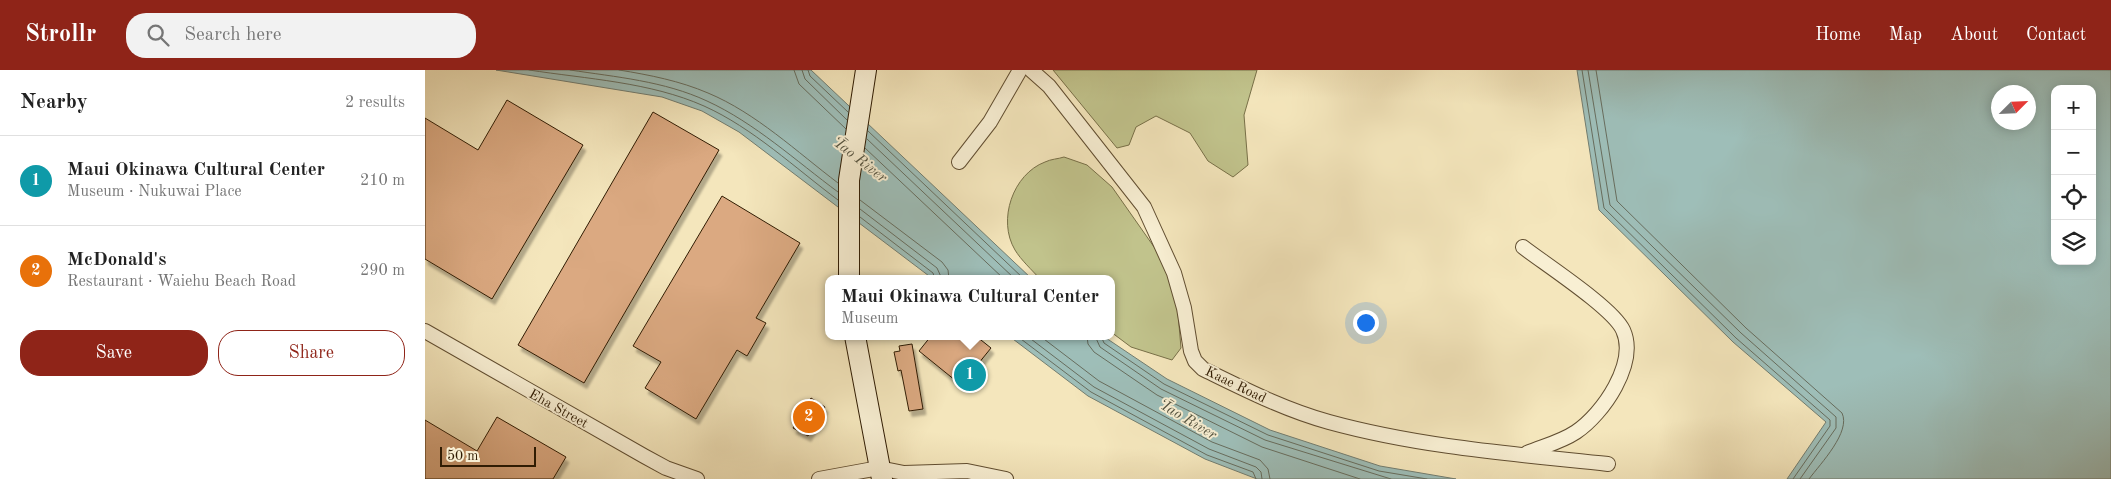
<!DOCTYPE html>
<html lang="en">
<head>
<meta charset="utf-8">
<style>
  body { margin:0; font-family:"Old Standard TT",serif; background:#f2f2f2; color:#222 }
  .controls { position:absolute; right:15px; top:15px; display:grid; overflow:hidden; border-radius:10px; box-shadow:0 2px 12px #0003 }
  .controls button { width:45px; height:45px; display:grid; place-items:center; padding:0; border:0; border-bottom:1px solid #e0e0e0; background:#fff; color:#222; font:25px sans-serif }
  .compass { position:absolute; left:1566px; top:15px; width:45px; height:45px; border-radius:50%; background:#fff; box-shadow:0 2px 12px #0003; rotate:66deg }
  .scale { position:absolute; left:15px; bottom:12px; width:96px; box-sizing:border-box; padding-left:5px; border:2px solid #301c03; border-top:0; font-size:14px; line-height:18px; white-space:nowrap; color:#301c03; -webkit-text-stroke:4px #f8efd3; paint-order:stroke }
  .you { position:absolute; left:940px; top:252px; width:18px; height:18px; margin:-12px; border:4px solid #fff; border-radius:50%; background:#1a73e8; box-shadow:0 0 0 8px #1a73e833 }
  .badge { display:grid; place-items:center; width:32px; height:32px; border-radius:50%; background:#8f2418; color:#fff; font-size:16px; font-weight:700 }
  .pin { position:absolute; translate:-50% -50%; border:2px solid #fff; box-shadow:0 1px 5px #0006 }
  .popup { position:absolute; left:400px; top:205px; width:290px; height:65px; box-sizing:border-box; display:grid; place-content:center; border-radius:10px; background:#fff; filter:drop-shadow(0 1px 4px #0005); font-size:16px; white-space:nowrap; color:#767676 }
  .popup b { font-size:19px; color:#222 }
  .popup::after { content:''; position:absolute; left:50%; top:100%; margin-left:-10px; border:10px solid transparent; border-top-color:#fff }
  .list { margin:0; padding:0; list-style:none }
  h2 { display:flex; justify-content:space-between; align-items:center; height:65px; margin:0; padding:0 20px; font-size:21px }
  h2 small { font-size:16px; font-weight:400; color:#767676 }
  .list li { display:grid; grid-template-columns:32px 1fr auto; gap:15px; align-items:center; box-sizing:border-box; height:90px; padding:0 20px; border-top:1px solid #e0e0e0 }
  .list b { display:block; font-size:19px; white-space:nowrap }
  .list p { margin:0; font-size:16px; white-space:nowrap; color:#767676 }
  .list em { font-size:16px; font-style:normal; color:#767676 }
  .actions { display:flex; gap:10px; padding:15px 20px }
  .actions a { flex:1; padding:11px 0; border:1px solid #8f2418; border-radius:20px; text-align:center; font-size:18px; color:#8f2418 }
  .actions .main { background:#8f2418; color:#fff }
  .icon { flex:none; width:28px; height:28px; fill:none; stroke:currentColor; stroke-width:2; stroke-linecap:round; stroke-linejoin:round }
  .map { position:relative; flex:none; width:1686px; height:409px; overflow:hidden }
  header { display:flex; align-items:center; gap:30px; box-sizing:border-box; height:70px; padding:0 25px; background:#8f2418; color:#fff }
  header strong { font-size:24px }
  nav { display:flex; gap:28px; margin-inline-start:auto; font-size:18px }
  .search { width:350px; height:45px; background:#f2f2f2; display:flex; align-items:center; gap:12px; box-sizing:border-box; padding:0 18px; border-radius:20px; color:#767676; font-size:19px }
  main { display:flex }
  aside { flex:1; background:#fff }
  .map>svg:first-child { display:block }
</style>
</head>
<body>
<header>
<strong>Strollr</strong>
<div class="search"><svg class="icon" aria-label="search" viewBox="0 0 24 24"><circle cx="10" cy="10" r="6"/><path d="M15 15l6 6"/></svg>Search here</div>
<nav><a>Home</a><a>Map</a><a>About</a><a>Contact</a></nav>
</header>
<main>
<aside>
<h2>Nearby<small>2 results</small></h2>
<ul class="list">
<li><span class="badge" style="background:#0f9aa8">1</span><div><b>Maui Okinawa Cultural Center</b><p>Museum · Nukuwai Place</p></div><em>210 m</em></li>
<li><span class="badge" style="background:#e8710a">2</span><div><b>McDonald's</b><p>Restaurant · Waiehu Beach Road</p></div><em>290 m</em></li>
</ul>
<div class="actions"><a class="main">Save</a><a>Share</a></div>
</aside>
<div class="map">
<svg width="1686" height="409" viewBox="0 0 1686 409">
  <defs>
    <filter id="shadow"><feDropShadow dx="3" dy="5.5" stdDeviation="1" flood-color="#0004"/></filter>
  </defs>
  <rect width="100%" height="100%" fill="#f4e6bc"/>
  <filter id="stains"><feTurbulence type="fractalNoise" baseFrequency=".004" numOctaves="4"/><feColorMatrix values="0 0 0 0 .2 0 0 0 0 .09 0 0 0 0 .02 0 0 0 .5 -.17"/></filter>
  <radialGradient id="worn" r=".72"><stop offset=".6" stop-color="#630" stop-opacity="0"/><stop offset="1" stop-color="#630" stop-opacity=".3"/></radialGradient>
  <g fill="#c1c38c" stroke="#787048">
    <polygon points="628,0 832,0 819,45 823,95 808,107 783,91 765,63 731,46 711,57 704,75 692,78"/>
    <path d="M639,87L662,95L687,117L734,184L751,220L756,278L747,290L706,277L686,262V209H615C607,200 596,190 590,180C572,150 588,104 620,92C626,89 633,89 639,87Z"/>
  </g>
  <g fill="#9ebeb8" stroke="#727d70" fill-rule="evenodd">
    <polygon points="71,0 386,0 607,209 508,209 314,62 277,41 237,27"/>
    <path d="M1152,0H1686V409H1362L1401,352L1308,272L1174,140ZM1630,19H1667V191H1630ZM1604,22V52H1574V22Z"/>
    <polygon points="584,266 678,266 742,309 845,360 955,396 1031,409 832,409 780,389 663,326"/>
  </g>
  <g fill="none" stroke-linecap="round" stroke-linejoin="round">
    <g stroke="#676d5e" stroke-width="1">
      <path d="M104,0C162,9 225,12 279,36C328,58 370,98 413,130"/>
      <path d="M145,0C191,7 239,11 282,31C330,53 371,91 413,122"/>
      <path d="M194,0C225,5 255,11 283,23C331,43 372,82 413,113"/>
      <polyline points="369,0 374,14 421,59"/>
      <polyline points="377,0 380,9 422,50"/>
      <polyline points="383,0 385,6 423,42"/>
      <polyline points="1157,0 1179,138 1311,268 1405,350 1405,356 1368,409"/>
      <polyline points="1163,0 1185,135 1316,263 1411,347 1411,358 1375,409"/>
      <path d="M1171,0L1192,131L1321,258L1417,343C1426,362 1396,393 1384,409"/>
      <polyline points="443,61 599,209"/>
      <polyline points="442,69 590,209"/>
      <polyline points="440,78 579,209"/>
      <polyline points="435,130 517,192 523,200 524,209"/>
      <polyline points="435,139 512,198 517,209"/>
      <polyline points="435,147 508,203 510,209"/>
      <polyline points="592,266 666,322 782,385 828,402 831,409"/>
      <polyline points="602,266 669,317 784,379 831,397 836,402 837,409"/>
      <polyline points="615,266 674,311 787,372 835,390 843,399 845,409"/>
      <polyline points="662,266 663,274 669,282 732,325 837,377 935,409"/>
      <polyline points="670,266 675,277 736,319 840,370 966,409"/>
      <polyline points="676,266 679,273 739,314 843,365 954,401 1002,409"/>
    </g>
  </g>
  <g fill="#dba981" stroke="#301c03" filter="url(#shadow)">
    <polygon points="82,30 158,75 67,229 0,189 0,48 53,80"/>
    <polygon points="228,42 294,80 159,313 93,275"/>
    <polygon points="297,126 375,173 331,248 341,253 322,286 312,280 271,349 220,318 236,292 208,276"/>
    <polygon points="506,266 551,266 566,278 536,315 494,281"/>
    <polygon points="487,274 498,339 484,341 476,300 473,301 469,282 475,281 474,276"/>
    <polygon points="386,328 400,337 383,366 368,358"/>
    <polygon points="72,347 141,387 128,409 0,409 0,350 52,381"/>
  </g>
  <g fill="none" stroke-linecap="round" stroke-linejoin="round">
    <g stroke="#614e31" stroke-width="16">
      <g id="street">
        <path d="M606,0L624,16L719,137L749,203L759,238L766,281L770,291L778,299C819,319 860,340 904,352C995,377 1089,384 1183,394"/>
        <polyline points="534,92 565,52 595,0"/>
        <path d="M1098,177C1120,194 1188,238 1198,260C1213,293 1178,344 1151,362C1136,372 1119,376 1102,383"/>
        <polyline points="0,261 219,386 241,398 272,409"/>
        <polyline points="394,409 454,398 479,403 542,401 581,409"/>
      </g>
    </g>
    <g stroke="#301c03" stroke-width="22">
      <g id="secondary">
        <polyline points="424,209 424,110 441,0"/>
        <polyline points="430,266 457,409"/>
      </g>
    </g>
    <use href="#street" stroke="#f8efd3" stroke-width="14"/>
    <use href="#secondary" stroke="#f8efd3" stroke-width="20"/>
  </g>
  <g text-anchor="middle" stroke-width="4" stroke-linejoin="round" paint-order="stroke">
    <g font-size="14" fill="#301c03" stroke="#f8efd3">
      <text transform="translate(811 314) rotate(26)" y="5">Kaae Road</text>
      <text transform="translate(134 338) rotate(29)" y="5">Eha Street</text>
    </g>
    <g font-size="15" font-style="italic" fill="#565542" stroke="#f8efd3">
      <text transform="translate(435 89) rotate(38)" y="5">ʻĪao River</text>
      <text transform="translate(763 349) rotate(31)" y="5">ʻĪao River</text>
    </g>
  </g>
  <rect width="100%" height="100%" filter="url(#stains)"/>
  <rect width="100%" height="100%" fill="url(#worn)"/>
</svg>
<div class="controls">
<button>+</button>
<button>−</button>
<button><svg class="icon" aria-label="locate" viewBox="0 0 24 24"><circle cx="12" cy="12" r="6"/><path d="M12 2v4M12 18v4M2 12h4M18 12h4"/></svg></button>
<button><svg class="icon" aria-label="layers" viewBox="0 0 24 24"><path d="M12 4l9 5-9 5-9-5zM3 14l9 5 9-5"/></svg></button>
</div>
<svg class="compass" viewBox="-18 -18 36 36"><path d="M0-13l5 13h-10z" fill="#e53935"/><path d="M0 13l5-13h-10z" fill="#767676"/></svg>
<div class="scale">50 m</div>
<div class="you"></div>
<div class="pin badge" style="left:545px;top:305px;background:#0f9aa8">1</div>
<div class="popup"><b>Maui Okinawa Cultural Center</b>Museum</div>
<div class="pin badge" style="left:384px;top:347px;background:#e8710a">2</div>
</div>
</main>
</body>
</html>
